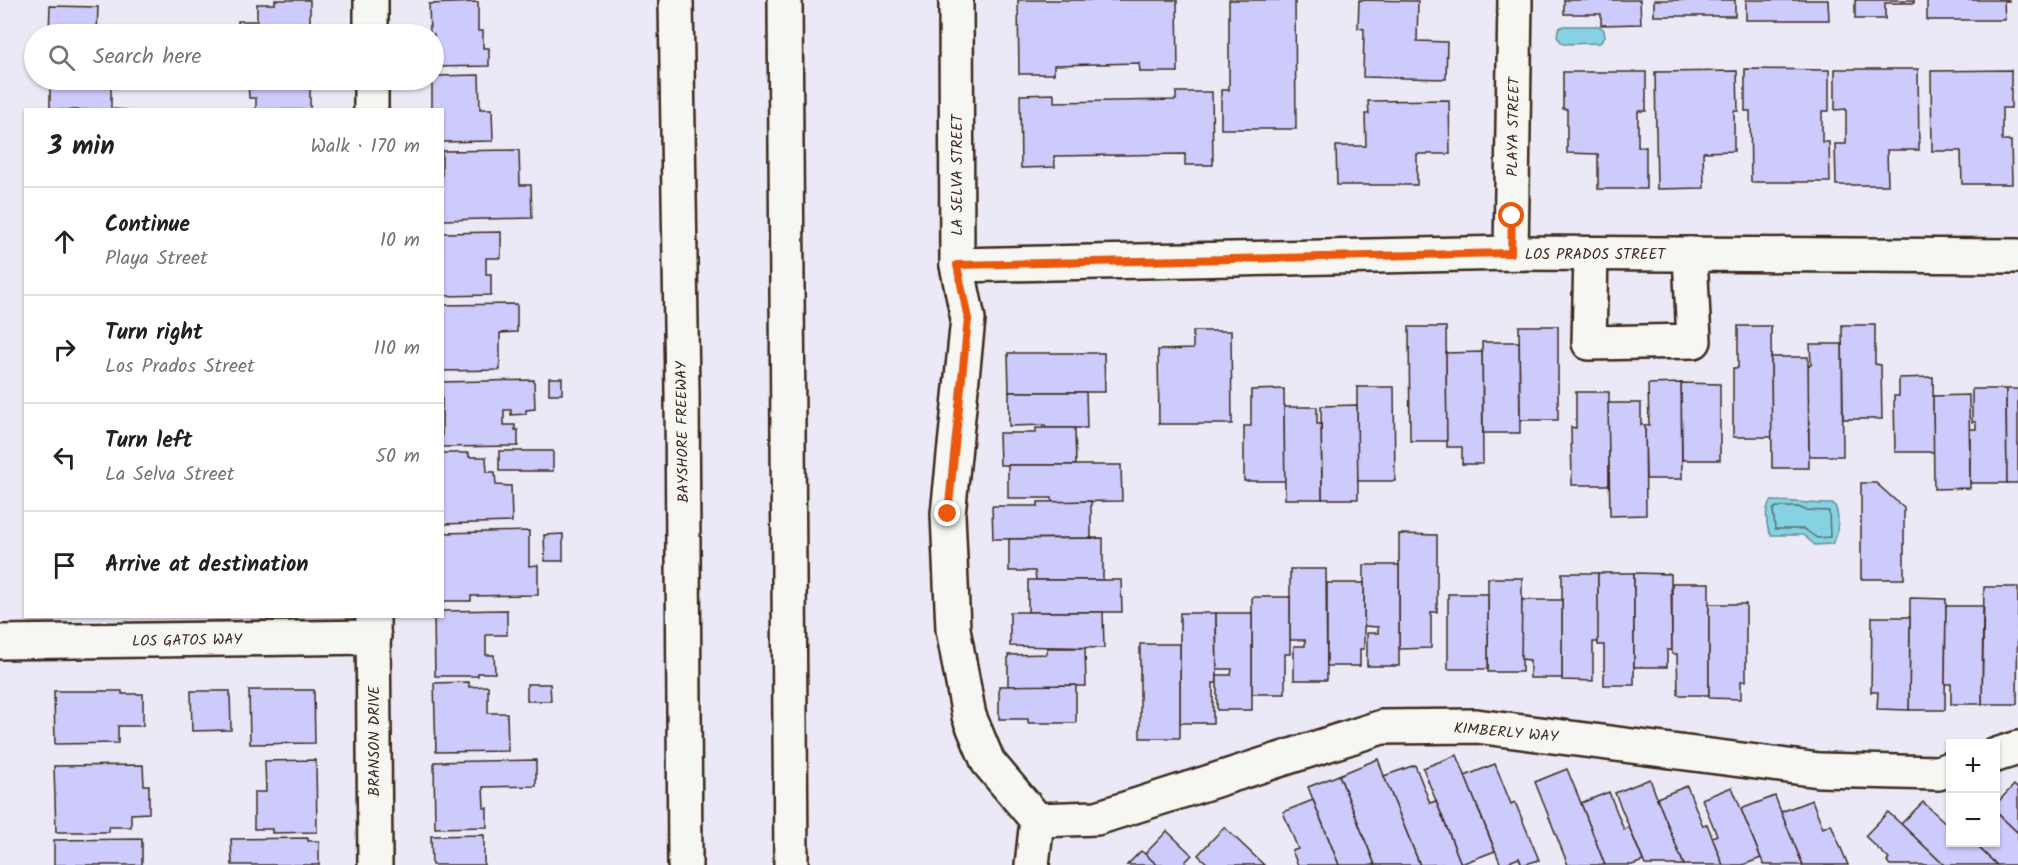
<!DOCTYPE html>
<html lang="en">
<head>
<meta charset="utf-8">
<style>
  body { margin:0; font-family:Kalam,sans-serif; background:#f6f6f6; color:#202124 }
  .controls { position:absolute; right:18px; bottom:18px; display:grid; overflow:hidden; border-radius:0px; box-shadow:0 2px 4px #0004 }
  .controls button { width:54px; height:54px; display:grid; place-items:center; padding:0; border:0; border-bottom:2px solid #e0e0e0; background:#fff; color:#202124; font:30px sans-serif }
  .stop { position:absolute; width:18px; height:18px; margin:-14px; border:4px solid #ea580c; border-radius:50%; background:#fff }
  .stop.end { background:#ea580c; border-color:#fff; box-shadow:0 2px 6px #0008 }
  .list { margin:0; padding:0; list-style:none }
  h2 { display:flex; justify-content:space-between; align-items:center; height:78px; margin:0; padding:0 24px; font-size:26px }
  h2 small { font-size:20px; font-weight:400; color:#757577 }
  .list li { display:grid; grid-template-columns:39px 1fr auto; gap:18px; align-items:center; box-sizing:border-box; height:108px; padding:0 24px; border-top:2px solid #e0e0e0 }
  .list b { display:block; font-size:22px; white-space:nowrap }
  .list p { margin:0; font-size:20px; white-space:nowrap; color:#757577 }
  .list em { font-size:20px; font-style:normal; color:#757577 }
  .icon { flex:none; width:33px; height:33px; fill:none; stroke:currentColor; stroke-width:2; stroke-linecap:round; stroke-linejoin:round }
  .map { position:relative; flex:none; width:2018px; height:865px; overflow:hidden }
  .search { position:absolute; background:#fff; box-shadow:0 2px 4px #0004; left:24px; top:24px; width:420px; height:66px; display:flex; align-items:center; gap:15px; box-sizing:border-box; padding:0 21px; border-radius:33px; color:#757577; font-size:22px }
  .panel { position:absolute; background:#fff; box-shadow:0 2px 4px #0004; left:24px; top:108px; width:420px; height:510px; border-radius:0px }
  .map>svg:first-child { display:block }
</style>
</head>
<body>
<div class="map">
<svg width="2018" height="865" viewBox="0 0 2018 865">
  <rect width="100%" height="100%" fill="#eae9f5"/>
  <filter id="ink" filterUnits="userSpaceOnUse"><feTurbulence type="fractalNoise" baseFrequency=".0167" numOctaves="2"/><feDisplacementMap in="SourceGraphic" scale="12" xChannelSelector="R" yChannelSelector="G"/><feConvolveMatrix kernelMatrix="1 2 1 2 8 2 1 2 1" color-interpolation-filters="sRGB"/></filter>
  <g filter="url(#ink)">
    <g fill="#85d3e2" stroke="#678f94" stroke-width="1.5">
      <polygon points="1563,26 1599,26 1604,30 1605,37 1600,43 1563,44 1557,37 1558,29"/>
      <path d="M1771,501C1793,501 1812,504 1834,504C1840,514 1839,535 1832,544L1815,545L1803,535H1771C1766,528 1764,507 1771,501Z"/>
    </g>
    <g fill="none" stroke-linecap="round" stroke-linejoin="round">
      <polygon stroke="#596e6c" stroke-width="1.5" points="1776,507 1798,507 1805,510 1829,511 1830,537 1817,538 1804,529 1775,529 1773,510"/>
    </g>
    <g fill="#cdcafc" stroke="#3b2a1e" stroke-width="1.5">
      <polygon points="275,0 310,0 310,34 238,34 238,21 257,21 257,4 275,4"/>
      <polygon points="1018,0 1177,0 1178,72 1140,72 1139,63 1054,65 1054,74 1019,74"/>
      <polygon points="1229,0 1295,0 1296,129 1221,129 1221,90 1229,90"/>
      <polygon points="1359,0 1418,1 1417,41 1447,42 1446,79 1363,77 1364,29 1358,28"/>
      <polygon points="1564,0 1640,0 1641,24 1601,25 1601,14 1564,14"/>
      <rect x="1654" y="0" width="81" height="16"/>
      <polygon points="1746,0 1828,0 1829,20 1746,20"/>
      <polygon points="1855,0 1914,0 1914,3 1885,3 1885,19 1855,19"/>
      <polygon points="1927,0 2009,0 2009,1 2004,1 2005,20 1927,20"/>
      <polygon points="478,2 478,31 483,31 483,48 489,48 489,66 434,67 434,34 430,34 429,4"/>
      <polygon points="50,6 98,7 97,34 49,34"/>
      <polygon points="1745,69 1829,70 1829,111 1822,111 1822,142 1829,142 1830,182 1751,182 1750,111 1745,111"/>
      <polygon points="1835,69 1918,69 1919,150 1887,150 1888,185 1836,185 1835,144 1846,144 1846,109 1835,110"/>
      <polygon points="2011,70 2011,108 2002,108 2002,141 2011,141 2012,184 1962,184 1961,151 1932,151 1931,71"/>
      <polygon points="1737,71 1738,111 1734,111 1734,151 1703,152 1704,188 1657,189 1655,72"/>
      <polygon points="1563,72 1646,72 1646,111 1638,111 1638,147 1646,147 1646,189 1598,189 1598,154 1567,153 1567,109 1563,109"/>
      <polygon points="479,75 480,109 492,109 493,141 442,142 442,110 432,110 432,80 434,80 434,76"/>
      <polygon points="50,80 111,80 111,109 128,110 50,110"/>
      <polygon points="248,80 310,80 310,110 256,110 256,98 249,98"/>
      <polygon points="1176,92 1212,92 1213,165 1185,165 1185,154 1054,156 1055,167 1021,168 1020,95 1054,94 1054,102 1176,100"/>
      <polygon points="1449,100 1450,154 1417,154 1417,185 1337,185 1336,146 1366,146 1365,114 1369,114 1368,101"/>
      <polygon points="519,150 520,185 531,185 532,218 442,220 442,151"/>
      <polygon points="501,232 501,258 486,258 486,274 491,274 491,295 442,296 442,233"/>
      <polygon points="517,304 517,332 500,333 500,370 442,371 442,305"/>
      <polygon points="1842,325 1875,325 1875,364 1881,365 1882,419 1843,419"/>
      <polygon points="1519,326 1558,326 1558,420 1520,420"/>
      <polygon points="1738,326 1771,326 1772,437 1733,437 1733,368 1738,368"/>
      <polygon points="1409,327 1446,327 1447,441 1410,441"/>
      <polygon points="1193,331 1231,331 1232,424 1159,424 1158,350 1193,349"/>
      <polygon points="1482,342 1519,342 1520,433 1483,433"/>
      <polygon points="1810,344 1842,344 1843,456 1809,456 1808,366 1811,365"/>
      <polygon points="1482,352 1483,464 1462,464 1462,447 1447,447 1446,353"/>
      <polygon points="1008,353 1104,353 1105,392 1009,392"/>
      <polygon points="1771,357 1808,357 1809,468 1772,468"/>
      <polygon points="1933,377 1934,452 1895,452 1894,396 1899,396 1899,378"/>
      <rect x="549" y="378" width="13" height="16"/>
      <polygon points="534,380 535,409 526,410 526,414 511,415 511,410 504,410 504,425 515,425 515,430 518,430 518,446 442,447 442,382"/>
      <polygon points="1681,383 1720,384 1720,460 1682,460"/>
      <polygon points="1681,383 1682,479 1646,479 1645,425 1649,425 1648,384"/>
      <polygon points="1357,387 1394,387 1395,481 1357,481"/>
      <polygon points="1284,389 1285,481 1244,481 1244,426 1251,426 1251,390"/>
      <polygon points="1972,389 2006,389 2007,483 1970,483 1970,429 1976,429 1976,422 1972,422"/>
      <polygon points="2006,389 2018,389 2018,483 2007,483"/>
      <polygon points="1009,392 1086,392 1087,428 1046,428 1045,425 1009,426"/>
      <polygon points="1576,392 1609,392 1609,485 1572,485 1571,427 1576,428"/>
      <polygon points="1969,395 1970,488 1934,489 1933,396"/>
      <polygon points="1608,403 1641,403 1641,425 1645,425 1646,515 1610,516"/>
      <polygon points="1357,405 1358,499 1322,499 1321,406"/>
      <polygon points="1284,407 1317,407 1317,424 1321,424 1322,499 1285,499"/>
      <polygon points="1036,428 1075,428 1076,465 1000,465 999,433 1036,433"/>
      <rect x="499" y="451" width="54" height="20"/>
      <polygon points="442,453 469,453 469,457 486,457 487,472 495,472 496,485 511,486 512,522 442,524"/>
      <polygon points="1008,465 1121,465 1122,501 1052,502 1052,498 1008,498"/>
      <polygon points="1861,483 1876,483 1904,508 1904,579 1861,579"/>
      <polygon points="1091,501 1091,538 993,539 992,506 1038,506 1038,502"/>
      <polygon points="529,531 529,566 538,565 538,595 471,596 471,601 442,601 442,533"/>
      <polygon points="563,534 563,561 545,561 544,535"/>
      <polygon points="1399,534 1437,535 1437,612 1431,612 1431,648 1399,649"/>
      <polygon points="1103,538 1103,580 1036,580 1035,571 1009,571 1009,539"/>
      <polygon points="1364,565 1399,565 1399,666 1367,666 1367,633 1378,633 1378,627 1364,626"/>
      <polygon points="1290,569 1326,569 1327,680 1294,680 1294,646 1305,646 1305,640 1290,640"/>
      <polygon points="1562,573 1598,573 1599,642 1593,642 1593,681 1562,680"/>
      <polygon points="1598,573 1634,573 1634,685 1604,685 1604,645 1598,645"/>
      <polygon points="1634,573 1671,574 1672,650 1667,650 1667,667 1634,667"/>
      <rect x="1488" y="578" width="34" height="94"/>
      <polygon points="1028,580 1121,580 1122,612 1028,612"/>
      <polygon points="1327,583 1364,583 1364,649 1360,649 1360,666 1327,666"/>
      <polygon points="1672,583 1709,583 1709,695 1678,695 1677,654 1672,654"/>
      <polygon points="1984,587 2018,587 2017,704 1982,704"/>
      <rect x="1448" y="594" width="40" height="75"/>
      <polygon points="1252,597 1290,597 1290,654 1285,654 1285,694 1252,694"/>
      <polygon points="1910,598 1946,599 1945,710 1909,710"/>
      <polygon points="1522,600 1562,600 1562,678 1530,678 1530,660 1521,659"/>
      <polygon points="1709,604 1746,604 1746,681 1741,681 1741,699 1709,698"/>
      <polygon points="1946,606 1983,606 1982,704 1951,704 1951,684 1945,684"/>
      <polygon points="507,610 507,635 486,635 486,655 494,655 495,673 478,673 478,676 435,676 434,616 442,616 442,611"/>
      <polygon points="1010,612 1103,612 1104,648 1010,646"/>
      <polygon points="1180,613 1216,613 1217,683 1213,683 1213,723 1180,723"/>
      <polygon points="1216,613 1252,613 1252,710 1217,710 1217,675 1231,675 1232,669 1217,669"/>
      <polygon points="1872,617 1910,617 1909,710 1877,709 1878,692 1871,692"/>
      <rect x="1140" y="644" width="40" height="94"/>
      <polygon points="1047,648 1085,648 1086,686 1008,686 1008,655 1047,654"/>
      <polygon points="469,682 469,687 488,686 488,713 507,713 508,751 436,752 434,683"/>
      <polygon points="527,684 550,684 551,701 527,701"/>
      <polygon points="1076,685 1076,723 1028,723 1028,719 999,719 999,686"/>
      <polygon points="249,690 314,690 315,743 250,744"/>
      <polygon points="54,691 122,691 122,694 143,694 143,726 118,726 118,743 55,744"/>
      <polygon points="191,691 230,691 231,730 192,731"/>
      <polygon points="1457,755 1495,851 1461,864 1423,768"/>
      <polygon points="1378,759 1384,776 1420,865 1375,865 1339,775"/>
      <polygon points="316,760 317,832 272,833 272,829 254,829 254,792 266,792 265,761"/>
      <polygon points="536,760 536,786 483,787 484,808 487,808 487,827 435,828 434,762"/>
      <polygon points="1495,764 1511,804 1515,802 1539,860 1522,865 1519,858 1501,865 1465,776"/>
      <polygon points="143,765 144,785 149,785 149,813 131,814 131,827 109,827 109,832 56,832 54,766"/>
      <polygon points="1415,765 1430,803 1436,801 1461,864 1420,865 1384,776"/>
      <polygon points="1567,769 1581,803 1605,865 1568,865 1535,782"/>
      <polygon points="1339,775 1375,865 1339,865 1308,787"/>
      <polygon points="1650,779 1657,798 1684,865 1645,865 1615,793"/>
      <polygon points="2014,785 2018,789 2018,833 1996,812 1996,804"/>
      <polygon points="1687,786 1703,826 1707,824 1723,865 1684,865 1657,798"/>
      <polygon points="1732,787 1761,858 1743,865 1723,865 1712,837 1717,835 1702,799"/>
      <polygon points="1609,792 1624,830 1629,827 1643,861 1632,865 1605,865 1581,803"/>
      <polygon points="1775,796 1781,812 1803,865 1764,865 1761,858 1741,809"/>
      <polygon points="1313,800 1339,865 1298,865 1292,851 1298,849 1283,812"/>
      <polygon points="1812,800 1823,828 1831,824 1848,865 1803,865 1781,812"/>
      <polygon points="1923,802 1950,827 1950,842 1973,842 1997,865 1944,865 1901,824"/>
      <polygon points="1888,812 1901,824 1944,865 1890,865 1887,862 1889,859 1865,836"/>
      <polygon points="1996,812 2018,833 2018,865 1997,865 1973,842 1996,842"/>
      <polygon points="1224,827 1264,865 1209,865 1198,855"/>
      <polygon points="1167,831 1192,855 1185,862 1188,865 1157,865 1145,854"/>
      <polygon points="484,835 484,865 432,865 431,836"/>
      <polygon points="308,838 308,841 319,841 319,865 232,865 231,839"/>
      <polygon points="142,839 142,865 54,865 54,840"/>
      <polygon points="1141,851 1145,854 1157,865 1127,865"/>
    </g>
    <g fill="none" stroke-linecap="round" stroke-linejoin="round">
      <g stroke="#3b2a1e" stroke-width="38">
        <g id="minor">
          <polyline points="371,0 371,34"/>
          <polyline points="956,0 957,265 968,319 948,514 953,629 969,716 988,762 1037,820 1032,865"/>
          <polyline points="371,80 371,110"/>
          <polyline points="1511,253 1515,0"/>
          <polyline points="1591,254 1589,343 1694,341 1690,254"/>
          <polyline points="957,265 1511,253 2018,256"/>
          <polyline points="373,616 375,865"/>
          <polyline points="0,642 374,637"/>
          <polyline points="1996,755 2018,748"/>
          <polyline points="1037,820 1097,818 1382,727 1476,726 1819,770 1938,773 1950,769"/>
        </g>
      </g>
      <g stroke="#3b2a1e" stroke-width="38">
        <g id="highway">
          <polyline points="676,0 682,392 685,865"/>
          <polyline points="785,0 791,865"/>
        </g>
      </g>
      <use href="#minor" stroke="#f6f6f2" stroke-width="33"/>
      <use href="#highway" stroke="#f6f6f2" stroke-width="33"/>
    </g>
  </g>
  <g fill="none" stroke-linecap="round" stroke-linejoin="round" filter="url(#ink)">
    <polyline stroke="#ea580c" stroke-width="8" points="948,514 968,319 957,265 1511,253 1512,216"/>
  </g>
  <g text-anchor="middle" stroke-width="5" stroke-linejoin="round" paint-order="stroke">
    <g font-size="15" fill="#3b2a1e" stroke="#f6f6f2">
      <text transform="translate(1513 127) rotate(-89)" y="5">PLAYA STREET</text>
      <text transform="translate(957 175) rotate(-90)" y="5">LA SELVA STREET</text>
      <text x="1595" y="259">LOS PRADOS STREET</text>
      <text transform="translate(682 432) rotate(-91)" y="5">BAYSHORE FREEWAY</text>
      <text transform="translate(187 640) rotate(-1)" y="5">LOS GATOS WAY</text>
      <text transform="translate(1506 732) rotate(5)" y="5">KIMBERLY WAY</text>
      <text transform="translate(374 741) rotate(-90)" y="5">BRANSON DRIVE</text>
    </g>
  </g>
</svg>
<div class="controls">
<button>+</button>
<button>−</button>
</div>
<div class="stop" style="left:1512px;top:216px"></div>
<div class="stop end" style="left:948px;top:514px"></div>
<div class="search"><svg class="icon" aria-label="search" viewBox="0 0 24 24"><circle cx="10" cy="10" r="6"/><path d="M15 15l6 6"/></svg>Search here</div>
<section class="panel">
<h2>3 min<small>Walk · 170 m</small></h2>
<ul class="list">
<li><svg class="icon" aria-label="ahead" viewBox="0 0 24 24"><path d="M12 20V5M6 11l6-6 6 6"/></svg><div><b>Continue</b><p>Playa Street</p></div><em>10 m</em></li>
<li><svg class="icon" aria-label="right" viewBox="0 0 24 24"><path d="M7 20v-9h11M14 6l5 5-5 5"/></svg><div><b>Turn right</b><p>Los Prados Street</p></div><em>110 m</em></li>
<li><svg class="icon" aria-label="left" viewBox="0 0 24 24"><path d="M17 20v-9H6M10 6l-5 5 5 5"/></svg><div><b>Turn left</b><p>La Selva Street</p></div><em>50 m</em></li>
<li><svg class="icon" aria-label="arrive" viewBox="0 0 24 24"><path d="M6 21V4h12l-3 4 3 4H6"/></svg><div><b>Arrive at destination</b></div></li>
</ul>
</section>
</div>
</body>
</html>
